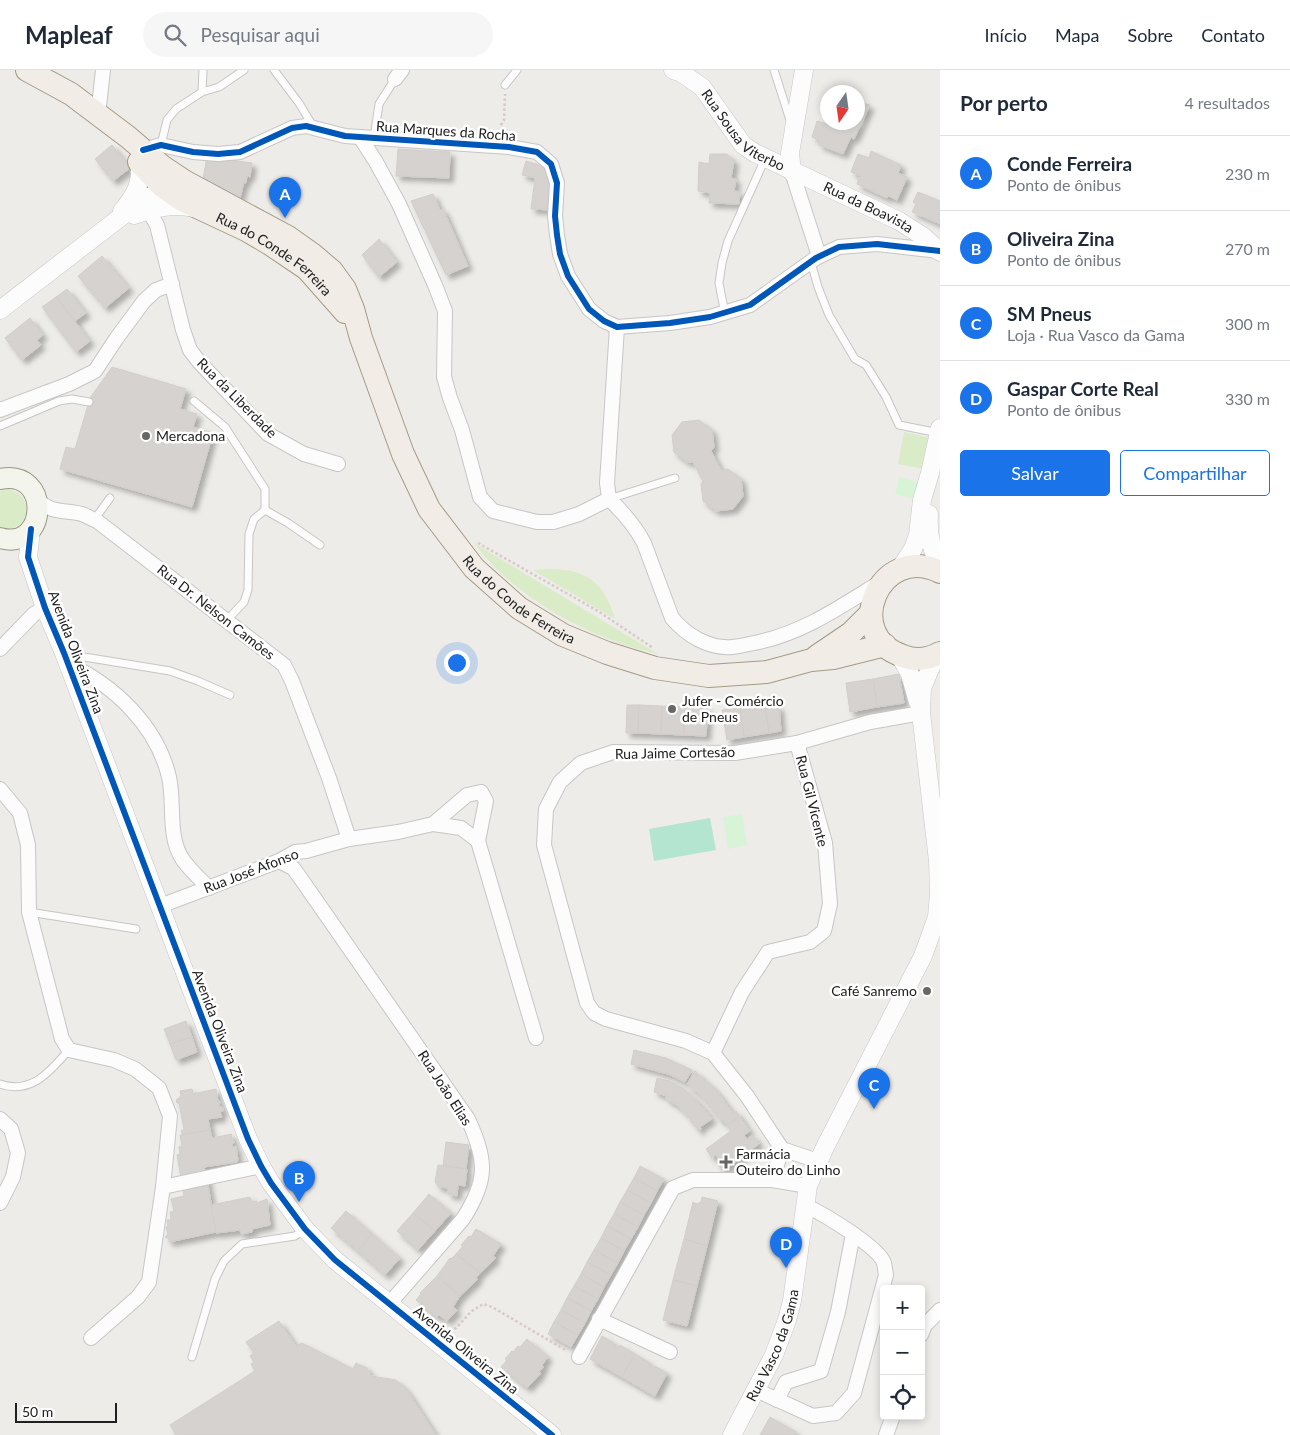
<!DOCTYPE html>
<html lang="pt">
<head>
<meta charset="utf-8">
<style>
  body { margin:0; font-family:Lato,sans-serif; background:#f6f6f7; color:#1f2937 }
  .controls { position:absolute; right:15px; bottom:15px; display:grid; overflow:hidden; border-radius:5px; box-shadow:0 2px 8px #0003 }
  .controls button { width:45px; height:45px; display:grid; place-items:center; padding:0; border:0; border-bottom:1px solid #e0e1e3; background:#fff; color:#1f2937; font:25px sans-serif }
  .compass { position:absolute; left:820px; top:15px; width:45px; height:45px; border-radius:50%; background:#fff; box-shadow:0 2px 8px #0003; rotate:193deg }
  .scale { position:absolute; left:15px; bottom:12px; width:102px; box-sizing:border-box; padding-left:5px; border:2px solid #202020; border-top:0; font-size:14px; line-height:18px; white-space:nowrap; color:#202020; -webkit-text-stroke:4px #fff; paint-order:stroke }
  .you { position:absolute; left:456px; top:592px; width:18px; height:18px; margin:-12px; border:4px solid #fff; border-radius:50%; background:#1a73e8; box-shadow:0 0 0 8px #1a73e833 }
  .badge { display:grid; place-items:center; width:32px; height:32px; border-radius:50%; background:#1a73e8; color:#fff; font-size:16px; font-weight:700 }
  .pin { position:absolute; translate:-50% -41px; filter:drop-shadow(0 1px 2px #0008) }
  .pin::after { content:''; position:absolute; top:26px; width:18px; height:15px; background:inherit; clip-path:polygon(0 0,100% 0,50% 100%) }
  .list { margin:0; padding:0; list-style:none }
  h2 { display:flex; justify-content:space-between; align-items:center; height:65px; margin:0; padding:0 20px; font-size:21px }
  h2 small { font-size:16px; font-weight:400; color:#747a83 }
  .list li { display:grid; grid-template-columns:32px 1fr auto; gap:15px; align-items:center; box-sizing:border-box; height:75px; padding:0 20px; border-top:1px solid #e0e1e3 }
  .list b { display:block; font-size:19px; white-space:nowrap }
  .list p { margin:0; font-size:16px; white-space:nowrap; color:#747a83 }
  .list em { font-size:16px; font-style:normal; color:#747a83 }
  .actions { display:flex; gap:10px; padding:15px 20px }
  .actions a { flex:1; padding:11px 0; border:1px solid #1a73e8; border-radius:5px; text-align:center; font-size:18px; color:#1a73e8 }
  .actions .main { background:#1a73e8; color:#fff }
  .icon { flex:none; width:28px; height:28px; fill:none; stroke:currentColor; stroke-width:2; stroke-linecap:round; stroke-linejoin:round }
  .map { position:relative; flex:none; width:940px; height:1365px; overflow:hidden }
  header { display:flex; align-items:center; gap:30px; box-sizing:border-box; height:70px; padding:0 25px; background:#fff; border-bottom:1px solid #e0e1e3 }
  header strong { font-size:24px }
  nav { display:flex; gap:28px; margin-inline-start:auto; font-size:18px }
  .search { width:350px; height:45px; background:#f6f6f7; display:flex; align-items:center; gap:12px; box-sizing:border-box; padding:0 18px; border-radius:28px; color:#747a83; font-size:19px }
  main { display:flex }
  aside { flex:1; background:#fff }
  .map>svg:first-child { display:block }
</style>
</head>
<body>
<header>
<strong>Mapleaf</strong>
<div class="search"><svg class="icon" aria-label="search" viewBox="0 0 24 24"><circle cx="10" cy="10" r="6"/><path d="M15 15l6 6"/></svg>Pesquisar aqui</div>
<nav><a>Início</a><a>Mapa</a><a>Sobre</a><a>Contato</a></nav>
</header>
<main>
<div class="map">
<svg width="940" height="1365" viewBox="0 0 940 1365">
  <defs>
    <filter id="shadow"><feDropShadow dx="4.5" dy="4.5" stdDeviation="2.5" flood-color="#0004"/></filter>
  </defs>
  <rect width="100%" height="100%" fill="#eeece9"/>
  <g fill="#daebc7">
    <polygon points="904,362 930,368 924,399 898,394"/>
    <path d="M8,419C39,427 27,466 0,457V421Z"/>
    <path d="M474,473L658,584C593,570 514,528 474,473Z"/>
    <path d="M546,499C585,498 604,511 615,549L533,500Z"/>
  </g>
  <g fill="#d7f4d7">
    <polygon points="899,407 918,412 914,429 895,424"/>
    <polygon points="742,744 747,775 728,779 723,747"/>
  </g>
  <polygon fill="#b4e5d1" points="710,748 716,780 654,791 649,759"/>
  <g fill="#d5d2d0" stroke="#d1ceca" filter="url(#shadow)">
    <polygon points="858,32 870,35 854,69 851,67 843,84 819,75 819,70 812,67 817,51 827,54 828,52 858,52"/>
    <polygon points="112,75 130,98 113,111 95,89"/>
    <polygon points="398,79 450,82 449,108 396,106"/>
    <polygon points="871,81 901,95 898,103 907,107 897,130 889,126 887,128 857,114 860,106 851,102 858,84 869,88"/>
    <polygon points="710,84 727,84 734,91 731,108 736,109 734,121 740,122 739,134 709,133 710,123 698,121 699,92 709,94"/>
    <polygon points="207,87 252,93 250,107 247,106 246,113 244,112 240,128 202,114"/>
    <polygon points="526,91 549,98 553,104 551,140 531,139 535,108 522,105"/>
    <polygon points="918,122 940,131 940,154 912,142 916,134 913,132"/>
    <polygon points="433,124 440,140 443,139 468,196 446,205 411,131"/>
    <polygon points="379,169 397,192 379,207 362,185"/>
    <polygon points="102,186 129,218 105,238 78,206"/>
    <polygon points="67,219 86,243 75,251 56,227"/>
    <polygon points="56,227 90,271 76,282 42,237"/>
    <polygon points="30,248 43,265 37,270 41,275 22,290 5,268"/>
    <polygon points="112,297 186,319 180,339 197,344 193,357 213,363 192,437 60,399 66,377 75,379 90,328"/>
    <polygon points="699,350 712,360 714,377 711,381 721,400 728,399 741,409 743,426 733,439 716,441 703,431 701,414 703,411 693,392 687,392 674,382 672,365 682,352"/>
    <polygon points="899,604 904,633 877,637 873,609"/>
    <polygon points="873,609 877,637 850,642 846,613"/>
    <polygon points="627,635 639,635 638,663 626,663"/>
    <polygon points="639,635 662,636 661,664 638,663"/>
    <polygon points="662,636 685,637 684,665 661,664"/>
    <polygon points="779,636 781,661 769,663 765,638"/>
    <polygon points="685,637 708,638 706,666 684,665"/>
    <polygon points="756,637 765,637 769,663 744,667 740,639"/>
    <polygon points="740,638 744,667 727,670 722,640"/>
    <polygon points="186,951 192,967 170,974 164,959"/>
    <polygon points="192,967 197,982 176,990 170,974"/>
    <polygon points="634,980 666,988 692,1000 685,1012 671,1005 631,994"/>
    <polygon points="695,1001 716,1020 733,1043 736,1041 740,1047 727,1055 723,1050 722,1052 704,1029 687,1014"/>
    <polygon points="657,1008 670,1011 684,1019 702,1036 712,1049 700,1057 701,1059 699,1061 686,1044 675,1034 666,1029 666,1026 654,1022"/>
    <polygon points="192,1019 193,1024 216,1019 218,1032 220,1031 219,1037 222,1037 223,1039 223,1041 220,1042 222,1047 208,1049 210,1060 183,1065 181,1061 184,1059 179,1033 177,1033 176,1030 181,1026 180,1021"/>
    <polygon points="740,1047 750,1061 744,1065 747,1069 753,1065 759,1074 723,1101 716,1092 719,1090 716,1085 712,1088 706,1079 731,1061 727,1055"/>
    <polygon points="210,1060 212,1068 232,1064 231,1069 235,1072 232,1074 233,1077 236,1076 238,1090 237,1092 204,1097 208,1115 183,1119 177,1085 180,1084 179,1077 182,1076 180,1065"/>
    <polygon points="446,1072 469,1075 466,1099 443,1096"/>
    <polygon points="438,1095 467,1099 465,1116 458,1115 457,1126 448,1124 448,1118 439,1117 435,1112"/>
    <polygon points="640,1096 664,1109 657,1121 634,1108"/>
    <polygon points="634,1108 657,1121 651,1133 627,1120"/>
    <polygon points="208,1115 216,1162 169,1172 169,1169 165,1167 168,1164 166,1157 168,1157 167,1150 171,1150 170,1142 174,1141 171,1129 184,1126 183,1119"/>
    <polygon points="627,1120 651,1133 644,1145 620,1132"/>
    <polygon points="429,1124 451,1143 435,1161 413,1143"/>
    <polygon points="250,1127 251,1132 257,1131 257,1133 267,1129 270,1155 252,1159 252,1162 241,1164 240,1160 216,1163 211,1135"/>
    <polygon points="702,1127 718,1131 707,1176 684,1169 693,1132 697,1134 701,1132"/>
    <polygon points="620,1132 644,1145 638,1157 614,1144"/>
    <polygon points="346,1141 372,1164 358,1181 331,1158"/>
    <polygon points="413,1143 435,1161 418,1180 397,1161"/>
    <polygon points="614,1144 638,1157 631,1169 607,1156"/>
    <polygon points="607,1156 631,1169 624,1181 601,1168"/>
    <polygon points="476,1159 501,1174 493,1186 496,1188 480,1203 456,1184 463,1176 461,1175 469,1166 471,1167"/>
    <polygon points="372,1164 400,1188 385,1205 358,1181"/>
    <polygon points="601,1168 624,1181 618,1193 594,1180"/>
    <polygon points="684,1169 707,1176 697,1216 673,1210"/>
    <polygon points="594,1180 618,1193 611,1205 587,1192"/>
    <polygon points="456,1184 480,1203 476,1208 478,1209 460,1226 437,1206 450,1188 451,1189"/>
    <polygon points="587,1192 611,1205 604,1217 581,1204"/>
    <polygon points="581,1204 604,1217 598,1229 574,1216"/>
    <polygon points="437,1206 460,1226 453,1237 457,1240 447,1251 439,1245 437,1247 416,1230 421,1224 420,1223"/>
    <polygon points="673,1210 697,1216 687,1256 663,1250"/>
    <polygon points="574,1216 598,1229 591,1241 567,1228"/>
    <polygon points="567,1228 591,1241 585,1253 561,1240"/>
    <polygon points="561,1240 585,1253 578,1265 554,1252"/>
    <polygon points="279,1251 296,1276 302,1273 353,1299 356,1293 367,1298 371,1306 396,1310 406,1319 436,1365 176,1365 170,1355 255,1301 251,1294 254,1292 250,1286 254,1283 246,1272"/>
    <polygon points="554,1252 578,1265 571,1277 548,1264"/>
    <polygon points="602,1266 614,1273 613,1275 618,1278 620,1275 635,1284 622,1307 590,1289"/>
    <polygon points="527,1269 548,1287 542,1295 544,1297 539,1302 541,1303 527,1318 501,1297 507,1290 505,1289 512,1281 513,1282 518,1276 520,1277"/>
    <polygon points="635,1284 650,1293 649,1295 655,1298 655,1296 667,1303 655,1326 622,1307"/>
    <polygon points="770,1347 796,1362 795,1365 760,1365"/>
  </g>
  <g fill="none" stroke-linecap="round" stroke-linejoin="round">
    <g stroke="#c7c6c5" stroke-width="9">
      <g id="service">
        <polyline points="274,0 299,33 314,58"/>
        <polyline points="774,0 790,50"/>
        <polyline points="505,15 517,0"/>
        <polyline points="202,22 219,17 244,0"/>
        <polyline points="374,68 379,34 395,9"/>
        <polyline points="161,75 167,50 176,39 202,22 203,0"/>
        <polyline points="811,192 818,217 829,245 855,289 866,295 886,327 899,355 939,363"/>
        <polyline points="725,244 719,213 722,193 728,171 765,89"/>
        <polyline points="194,331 225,357 265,419 265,440 254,449 249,464 248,520 244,532 227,550"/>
        <polyline points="0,356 59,331 72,329 89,332"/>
        <polyline points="609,429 675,408"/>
        <polyline points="265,440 288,453 320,475"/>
        <polyline points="94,450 110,428"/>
        <polyline points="66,584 170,601 198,611 230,625"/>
        <polyline points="29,842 136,859"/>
        <path d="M0,1014C32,1025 50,1001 69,980"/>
        <polyline points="192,1287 215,1209 224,1191 242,1174 295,1166 305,1159"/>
      </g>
    </g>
    <g stroke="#c7c6c5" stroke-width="16">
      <g id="minor">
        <polyline points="395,9 402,0"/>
        <polyline points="98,45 103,0"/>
        <polyline points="360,67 376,92 399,134 435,215 445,241 444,307 450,328 462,360 480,427 493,441 537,452 553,452 579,444 609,429 607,413 617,257"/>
        <polyline points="143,80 161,75 193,82 218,84 240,82 292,58 306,56 345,66 509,77 537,82 551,94 557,113 555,146 557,165 560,184 568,206 589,239 604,251 617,257 670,253 710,247 750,235 816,188 839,177 877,174 939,181"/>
        <polyline points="792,102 819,186"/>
        <polyline points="148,140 157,155 183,260 190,280 200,293 268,364 304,384 338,394"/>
        <polyline points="0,340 69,314 95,301 116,269 144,231 156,220 172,214"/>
        <path d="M609,429C623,442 635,456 644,473L672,548C686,565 709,579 732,577C741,576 750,574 759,572C804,562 840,537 879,513"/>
        <path d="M37,430C55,445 63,439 82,444C87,446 92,449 97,451L284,595L292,611L329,708L349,769"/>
        <polyline points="0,579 34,544 45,538"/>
        <path d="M68,594C114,615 157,656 169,707C175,733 167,767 183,790C190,800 200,809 209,818"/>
        <polyline points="0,719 20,743 28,775 29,842 62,969 69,980 114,990 135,999 159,1018 170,1046 163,1117 149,1212 138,1227 91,1268"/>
        <polyline points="433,754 467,725 481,722 486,731 478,771"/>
        <path d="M279,791L293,798L299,806L468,1049C487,1091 488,1110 463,1149L389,1234"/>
        <polyline points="160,836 279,791 295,782 306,781 349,769 398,762 433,754 461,758 478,771 536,968"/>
        <polyline points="713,983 742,922 768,882 810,872 824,861 830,834 825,773 797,673"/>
        <polyline points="0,1049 11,1059 18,1083 13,1107 0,1133"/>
        <polyline points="782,1079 747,1026 713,983 686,971 606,949 594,943 587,933 544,775 546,739 560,712 581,693 613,682 735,683 797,673 870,652 921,643"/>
        <polyline points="782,1079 818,1091"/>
        <polyline points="772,1110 782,1079"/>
        <polyline points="163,1117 261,1096"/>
        <polyline points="599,1249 670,1282"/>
        <polyline points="921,1265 925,1255 940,1240"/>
        <polyline points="579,1287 673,1118 693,1110 772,1110 808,1116"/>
        <path d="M756,1320L813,1346L836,1343L854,1323L886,1205C885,1201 885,1196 884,1193C879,1177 822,1143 806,1136"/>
        <polyline points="777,1330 786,1312 821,1301 838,1242 853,1164"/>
        <polyline points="886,1365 893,1346"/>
      </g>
    </g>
    <g stroke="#c7c6c5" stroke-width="19">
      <g id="tertiary">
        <path id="s1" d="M673,0L680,2L702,17L743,75L755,83L899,151L924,167L940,182"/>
        <polyline points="792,102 790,83 804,0"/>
        <path d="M122,141C135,126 143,112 139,92"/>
        <path d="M134,145C154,138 173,133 194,138"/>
        <polyline points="0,240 139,133 155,124 178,120"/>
        <path d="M929,444C928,461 930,479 940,494"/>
        <polyline points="31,459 28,487 45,538 64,583 248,1069 261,1096 271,1113 305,1159 335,1190 552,1365"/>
        <polyline points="899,500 913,479 918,465 922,430 930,403 940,358"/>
        <polyline points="900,586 910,604 918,632"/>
        <path id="s2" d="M732,1365L774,1285L787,1250L792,1231L808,1116L825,1077L923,886L937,847L939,824L938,791L921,643L922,618L936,585"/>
      </g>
    </g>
    <g stroke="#979880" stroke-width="22">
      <path id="secondary" d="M0,409C52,398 48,482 0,468"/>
    </g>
    <g stroke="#a59b85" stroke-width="24">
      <g id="primary">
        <path id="s3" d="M27,0L71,24L128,67L163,97L184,111L288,167L312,184L332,201L345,219L353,239L361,268L403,384L429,439L474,498L519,538L563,565L607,583L655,598L709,606L767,602L811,590L833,588L885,575"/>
        <path id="s4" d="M139,92L162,116L182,130L246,160L270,174L307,199L345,242"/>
        <path d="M940,502C879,472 841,566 903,586C915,591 929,589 940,583"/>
        <polyline points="817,586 851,563 871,543"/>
      </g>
    </g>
    <g stroke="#d7c9c7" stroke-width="2.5" stroke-dasharray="2.5 2.5" stroke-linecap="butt">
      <polyline points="502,65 501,55 504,50 505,24"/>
      <polyline points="478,473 598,541 653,578"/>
      <polyline points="451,1263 472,1241 483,1234 492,1237 567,1281"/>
    </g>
    <use href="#service" stroke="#fcfcfc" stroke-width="7"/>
    <use href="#minor" stroke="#fcfcfc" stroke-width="14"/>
    <use href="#tertiary" stroke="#fcfcfc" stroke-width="18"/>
    <use href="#secondary" stroke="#f3f4ec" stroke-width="20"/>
    <use href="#primary" stroke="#f1ece6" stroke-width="22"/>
    <g stroke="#fff" stroke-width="9">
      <g id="cycleway">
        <polyline points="143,80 161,75 193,82 218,84 240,82 292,58 306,56 345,66 509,77 537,82 551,94 557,113 555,146 557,165 560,184 568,206 589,239 604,251 617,257 670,253 710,247 750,235 816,188 839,177 877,174 940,181"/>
        <polyline points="31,459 28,487 45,538 64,583 248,1069 261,1096 271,1113 305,1159 335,1190 552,1365"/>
      </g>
    </g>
    <use href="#cycleway" stroke="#0057b8" stroke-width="6"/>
  </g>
  <g fill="#686766" stroke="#fff" stroke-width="2">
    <circle cx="146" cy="366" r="5"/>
    <circle cx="672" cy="639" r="5"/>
    <circle cx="927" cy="921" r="5"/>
    <path d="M723.5 1084.5h5v5h5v5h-5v5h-5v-5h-5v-5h5z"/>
  </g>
  <g text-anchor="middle" stroke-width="5" stroke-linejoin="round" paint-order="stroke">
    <g font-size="14" fill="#202020" stroke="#fff">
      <text dy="5" stroke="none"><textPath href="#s1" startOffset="95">Rua Sousa Viterbo</textPath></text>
      <text transform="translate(446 61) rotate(4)" y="5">Rua Marques da Rocha</text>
      <text dy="5" stroke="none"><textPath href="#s1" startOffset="245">Rua da Boavista</textPath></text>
      <text dy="5" stroke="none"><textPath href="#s4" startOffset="165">Rua do Conde Ferreira</textPath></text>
      <text transform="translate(237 328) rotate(45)" y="5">Rua da Liberdade</text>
      <text dy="5" stroke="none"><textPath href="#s3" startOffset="754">Rua do Conde Ferreira</textPath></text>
      <text transform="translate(216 542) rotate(38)" y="5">Rua Dr. Nelson Camões</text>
      <text transform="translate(76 582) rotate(69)" y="5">Avenida Oliveira Zina</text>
      <text transform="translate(675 683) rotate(-1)" y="5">Rua Jaime Cortesão</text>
      <text transform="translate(812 731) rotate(76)" y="5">Rua Gil Vicente</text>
      <text transform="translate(251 801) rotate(-21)" y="5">Rua José Afonso</text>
      <text transform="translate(220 961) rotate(69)" y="5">Avenida Oliveira Zina</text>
      <text transform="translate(445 1018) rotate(57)" y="5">Rua João Elias</text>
      <text dy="5" stroke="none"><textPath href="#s2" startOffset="99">Rua Vasco da Gama</textPath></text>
      <text transform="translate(466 1280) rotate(39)" y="5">Avenida Oliveira Zina</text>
    </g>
    <g font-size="14" fill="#202020" stroke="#fff" text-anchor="start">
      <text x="156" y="371">Mercadona</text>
      <text x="682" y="636">Jufer - Comércio<tspan x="682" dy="16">de Pneus</tspan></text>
      <text x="917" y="926" text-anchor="end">Café Sanremo</text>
      <text x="736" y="1089">Farmácia<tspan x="736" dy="16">Outeiro do Linho</tspan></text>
    </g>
  </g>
</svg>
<div class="controls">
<button>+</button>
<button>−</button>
<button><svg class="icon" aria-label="locate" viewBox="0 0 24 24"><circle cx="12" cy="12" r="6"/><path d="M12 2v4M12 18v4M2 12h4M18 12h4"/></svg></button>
</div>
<svg class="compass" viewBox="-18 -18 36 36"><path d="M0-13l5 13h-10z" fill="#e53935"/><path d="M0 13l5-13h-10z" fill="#747a83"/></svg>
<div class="scale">50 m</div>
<div class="you"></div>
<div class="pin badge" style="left:285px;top:148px">A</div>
<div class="pin badge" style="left:299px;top:1132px">B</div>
<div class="pin badge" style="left:874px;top:1039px">C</div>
<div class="pin badge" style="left:786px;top:1198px">D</div>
</div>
<aside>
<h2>Por perto<small>4 resultados</small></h2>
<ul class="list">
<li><span class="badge">A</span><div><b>Conde Ferreira</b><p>Ponto de ônibus</p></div><em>230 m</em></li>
<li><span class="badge">B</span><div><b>Oliveira Zina</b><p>Ponto de ônibus</p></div><em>270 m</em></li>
<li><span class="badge">C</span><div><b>SM Pneus</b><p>Loja · Rua Vasco da Gama</p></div><em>300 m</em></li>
<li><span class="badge">D</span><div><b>Gaspar Corte Real</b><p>Ponto de ônibus</p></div><em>330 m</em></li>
</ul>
<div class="actions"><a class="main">Salvar</a><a>Compartilhar</a></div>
</aside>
</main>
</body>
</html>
